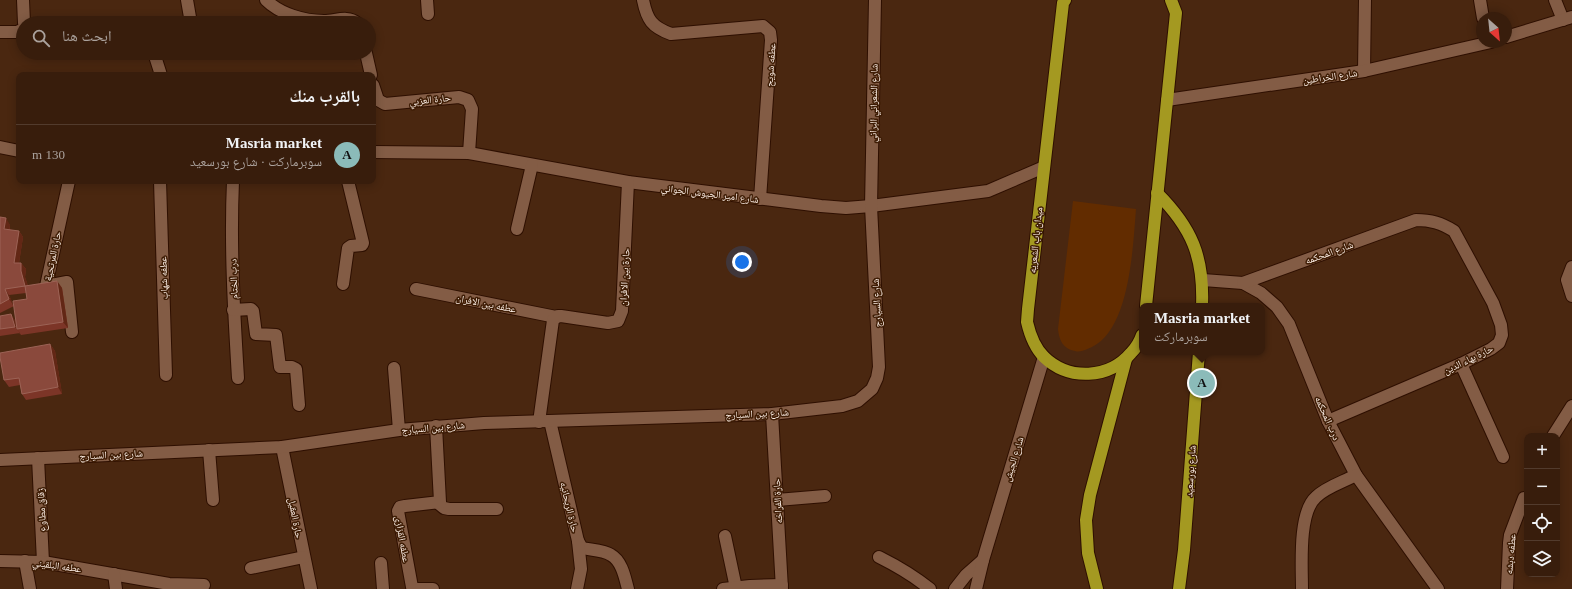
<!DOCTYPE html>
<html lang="ar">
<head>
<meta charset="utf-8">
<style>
  body { margin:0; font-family:"Times New Roman","Noto Naskh Arabic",serif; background:#3f2615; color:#f1f3f6; direction:rtl }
  .controls { position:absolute; right:12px; bottom:12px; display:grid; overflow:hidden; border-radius:8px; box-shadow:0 2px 10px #0003 }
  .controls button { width:36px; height:36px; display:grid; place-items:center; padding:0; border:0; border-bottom:1px solid #523b2d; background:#381d0c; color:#f1f3f6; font:20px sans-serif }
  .compass { position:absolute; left:1476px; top:12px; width:36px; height:36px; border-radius:50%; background:#381d0c; box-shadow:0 2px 10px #0003; rotate:153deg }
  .you { position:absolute; left:742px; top:262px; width:14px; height:14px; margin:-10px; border:3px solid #fff; border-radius:50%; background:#1a73e8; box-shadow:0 0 0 6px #1a73e833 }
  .badge { display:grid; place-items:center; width:26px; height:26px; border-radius:50%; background:#8bbbb9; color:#111; font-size:13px; font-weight:700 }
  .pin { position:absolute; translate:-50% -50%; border:2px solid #fff; box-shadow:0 1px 4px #0006 }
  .popup { position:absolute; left:1139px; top:303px; width:126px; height:52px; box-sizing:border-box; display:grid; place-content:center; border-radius:8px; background:#381d0c; filter:drop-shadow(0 1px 3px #0005); font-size:13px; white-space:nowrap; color:#aba29d }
  .popup b { font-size:15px; color:#f1f3f6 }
  .popup::after { content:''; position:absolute; left:50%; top:100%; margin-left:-8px; border:8px solid transparent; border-top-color:#381d0c }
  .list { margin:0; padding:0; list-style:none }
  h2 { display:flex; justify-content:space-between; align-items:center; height:52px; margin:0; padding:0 16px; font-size:17px }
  h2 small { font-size:13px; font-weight:400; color:#aba29d }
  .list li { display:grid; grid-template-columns:26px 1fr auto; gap:12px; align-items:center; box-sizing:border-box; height:60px; padding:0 16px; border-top:1px solid #523b2d }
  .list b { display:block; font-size:15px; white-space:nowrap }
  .list p { margin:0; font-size:13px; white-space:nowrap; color:#aba29d }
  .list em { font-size:13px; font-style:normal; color:#aba29d }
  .icon { flex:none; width:22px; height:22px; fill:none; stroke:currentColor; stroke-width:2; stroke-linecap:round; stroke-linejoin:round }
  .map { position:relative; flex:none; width:1572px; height:589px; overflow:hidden; direction:ltr }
  .search { position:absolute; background:#381d0c; box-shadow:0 2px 10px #0003; left:16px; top:16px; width:360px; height:44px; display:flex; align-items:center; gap:10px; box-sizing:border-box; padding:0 14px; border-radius:22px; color:#aba29d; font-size:15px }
  .panel { position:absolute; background:#381d0c; box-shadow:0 2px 10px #0003; left:16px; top:72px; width:360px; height:112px; border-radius:8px; direction:rtl }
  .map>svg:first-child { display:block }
</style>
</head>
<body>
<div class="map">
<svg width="1572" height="589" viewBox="0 0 1572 589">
  <rect width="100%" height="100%" fill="#4a2710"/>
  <path fill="#622c00" d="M1073,201L1136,209C1133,246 1130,329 1092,347C1086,349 1081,353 1075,351C1063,349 1059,340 1058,329Z"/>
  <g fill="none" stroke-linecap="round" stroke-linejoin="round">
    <g stroke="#2e0f00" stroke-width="14">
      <g id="street">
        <polyline points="23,0 24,23"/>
        <polyline points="187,0 191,23"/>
        <path d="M266,0C280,14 304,21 324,21C336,21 347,15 357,23"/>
        <polyline points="427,0 428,14"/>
        <path d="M643,0C647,20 652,27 671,34L763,26L770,32L771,40L760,199"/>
        <polyline points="1480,0 1483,18"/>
        <polyline points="1555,0 1563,20"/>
        <polyline points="0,32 17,32 23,29"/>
        <polyline points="1506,37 1572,17"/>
        <polyline points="154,53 161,75"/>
        <polyline points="366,53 371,75"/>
        <polyline points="1364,71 1365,0"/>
        <polyline points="373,85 378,100 385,104 459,97 468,100 472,109 469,153"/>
        <polyline points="1167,100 1364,71 1491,42"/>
        <polyline points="0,147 19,151"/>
        <polyline points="373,152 469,153 628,182 821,206 846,208 871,206 988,191 1044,167"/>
        <polyline points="69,181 46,286 67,282 72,332"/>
        <polyline points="160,181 166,375"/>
        <path d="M233,181C230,247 234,312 238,378"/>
        <polyline points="517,229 532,165"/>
        <polyline points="1572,267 1567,280 1572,296"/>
        <polyline points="1203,280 1243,283 1261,293 1277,307 1289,324 1328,421 1356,475 1438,589"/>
        <path d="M1243,283L1416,220C1431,220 1441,223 1454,231L1493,303L1501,325L1502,335L1499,343L1491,349L1461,364L1328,421"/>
        <polyline points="343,284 348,248 351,246 362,245 363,243 348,181"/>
        <polyline points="416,289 556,317"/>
        <polyline points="233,310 251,309 253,311 256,334 276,335 280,367 292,367 296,369 299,405"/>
        <polyline points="1461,364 1503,457"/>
        <polyline points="394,368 399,430"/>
        <polyline points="772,414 782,589"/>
        <path d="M550,421L578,541L582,548C591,550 604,550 611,555C622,561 625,578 628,589"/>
        <polyline points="539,422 553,320 558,316 561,316 608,323 618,321 622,311 628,182"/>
        <polyline points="1553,436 1572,406"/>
        <polyline points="282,447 311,589"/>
        <polyline points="209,450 213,500"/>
        <polyline points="38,458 43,562"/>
        <polyline points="0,460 282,447 399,430 484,423 772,414 842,406 858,401 872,389 877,378 879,367 871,206 875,0"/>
        <polyline points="777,500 825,496"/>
        <polyline points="438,503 444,508 449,509 497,509"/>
        <polyline points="725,536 736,588"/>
        <path d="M879,557C897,566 914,576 930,589"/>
        <polyline points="0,561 43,562 169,584 204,585"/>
        <polyline points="25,561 30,589"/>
        <polyline points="381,563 383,589"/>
        <polyline points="251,568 304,557"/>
        <polyline points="114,574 116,589"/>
        <polyline points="433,589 416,589 412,587 398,511 400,507 405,506 440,502 436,426"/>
        <polyline points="577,589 581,569 578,541"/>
        <polyline points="723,589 750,586 782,585"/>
        <path d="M1302,589C1302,566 1298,513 1316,497C1326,487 1343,482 1356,475"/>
        <polyline points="1507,589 1509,543 1510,535 1524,498"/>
      </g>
    </g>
    <g stroke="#2e0f00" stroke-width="14">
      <g id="secondary">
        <polyline points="955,589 966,575 983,560"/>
        <polyline points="976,589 983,560 1044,357"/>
      </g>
    </g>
    <g stroke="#2e0f00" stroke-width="14">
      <g id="primary">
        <path d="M1065,0L1063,3L1028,309L1027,322C1030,335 1035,348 1044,357C1069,381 1109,379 1131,353C1136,348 1140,341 1142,335"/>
        <path d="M1157,193C1192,228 1204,257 1202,306"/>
        <polyline points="1146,306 1176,13 1171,0"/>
        <polyline points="1097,589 1088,553 1086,520 1090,495 1126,359"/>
        <polyline points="1179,589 1184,550 1199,352"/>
      </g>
    </g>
    <use href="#street" stroke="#835c45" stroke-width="12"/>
    <use href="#secondary" stroke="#835c45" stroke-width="12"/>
    <use href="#primary" stroke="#a49921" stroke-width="12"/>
  </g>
  <g fill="#7c3527" fill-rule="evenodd">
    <path d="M0,217L10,225V230L19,231L23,237L19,263H21L26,269L25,277L28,286L57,281L62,288L68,328L21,335L19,332L20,333L0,336V316L15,320L16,324L14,306L0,313ZM26,293L27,299L13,305L9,295Z"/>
    <polygon points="50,344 55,351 62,394 26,400 22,394 20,385 9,387 4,380"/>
  </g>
  <g fill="#622715">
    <polygon points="6,218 10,225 9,236 4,229"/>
    <polygon points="19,231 23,237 18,269 14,263"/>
    <polygon points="21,263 26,269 25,277 30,292 25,286 21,271"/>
    <polygon points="57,281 62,288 68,328 63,322"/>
    <polygon points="5,289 9,295 14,306 9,299"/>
    <polygon points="11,314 15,320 18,329 17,329 20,333 15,327"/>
    <polygon points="50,344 55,351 62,394 58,387"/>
  </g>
  <g fill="#8a493c" stroke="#9c6356">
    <polygon points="0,217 6,218 4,229 19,231 14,263 21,263 21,271 25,286 5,289 9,299 0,304"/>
    <polygon points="57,281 63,322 17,329 13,301 27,299 25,286"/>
    <polygon points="11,314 15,327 0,329 0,316"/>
    <polygon points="50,344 58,387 22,394 19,378 4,380 0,357 0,353"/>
  </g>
  <g text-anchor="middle" stroke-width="3" stroke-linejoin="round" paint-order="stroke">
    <g font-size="10" fill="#fdefe6" stroke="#3f1d05">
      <text transform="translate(770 65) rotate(-86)" y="4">عطفه شويح</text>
      <text transform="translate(1330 76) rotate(-8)" y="4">شارع الخراطين</text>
      <text transform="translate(430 99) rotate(-6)" y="4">حارة العزبي</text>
      <text transform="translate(873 103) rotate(-89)" y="4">شارع الشعراني البراني</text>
      <text transform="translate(710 193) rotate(7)" y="4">شارع امير الجيوش الجواني</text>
      <text transform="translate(1035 240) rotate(-84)" y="4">ميدان باب الشعريه</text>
      <text transform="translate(1329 252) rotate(-20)" y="4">شارع المحكمه</text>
      <text transform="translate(52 256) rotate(-78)" y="4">حارة المرتحية</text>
      <text transform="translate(624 277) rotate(-87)" y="4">حارة بين الافران</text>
      <text transform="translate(163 278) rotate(-92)" y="4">عطفه شهاب</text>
      <text transform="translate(233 279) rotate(-92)" y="4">درب الختام</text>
      <text transform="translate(486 303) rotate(11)" y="4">عطفه بين الافران</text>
      <text transform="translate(876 303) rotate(-93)" y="4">شارع السيارج</text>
      <text transform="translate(1468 359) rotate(-26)" y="4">حارة بهاء الدين</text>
      <text transform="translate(757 413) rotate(-3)" y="4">شارع بين السيارج</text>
      <text transform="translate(1328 418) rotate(66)" y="4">درب المحكمه</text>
      <text transform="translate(433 427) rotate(-5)" y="4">شارع بين السيارج</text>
      <text transform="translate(111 454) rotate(-3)" y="4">شارع بين السيارج</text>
      <text transform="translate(1013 459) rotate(-73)" y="4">شارع الجيش</text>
      <text transform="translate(1190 471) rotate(-86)" y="4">شارع بورسعيد</text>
      <text transform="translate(777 501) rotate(-93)" y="4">حارة الفراخه</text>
      <text transform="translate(570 507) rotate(77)" y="4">حارة الريحانيه</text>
      <text transform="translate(41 510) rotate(-93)" y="4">زقاق مطاوع</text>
      <text transform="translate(296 518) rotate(79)" y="4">حارة العقيل</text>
      <text transform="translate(403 539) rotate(80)" y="4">عطفه القزازى</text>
      <text transform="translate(1510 554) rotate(-85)" y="4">عطفه دبشه</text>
      <text transform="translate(57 565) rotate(8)" y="4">عطفه البلقيني</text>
    </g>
  </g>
</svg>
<div class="controls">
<button>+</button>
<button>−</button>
<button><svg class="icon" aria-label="locate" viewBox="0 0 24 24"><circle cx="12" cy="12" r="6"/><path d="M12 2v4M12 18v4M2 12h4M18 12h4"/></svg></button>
<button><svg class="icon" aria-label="layers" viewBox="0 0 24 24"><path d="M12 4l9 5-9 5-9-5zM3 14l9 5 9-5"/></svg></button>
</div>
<svg class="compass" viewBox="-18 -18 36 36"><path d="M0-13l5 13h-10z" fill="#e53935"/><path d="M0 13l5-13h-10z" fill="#aba29d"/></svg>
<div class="you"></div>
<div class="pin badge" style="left:1202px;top:383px">A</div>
<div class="popup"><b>Masria market</b>سوبرماركت</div>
<div class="search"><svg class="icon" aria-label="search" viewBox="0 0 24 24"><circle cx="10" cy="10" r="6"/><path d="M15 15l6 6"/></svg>ابحث هنا</div>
<section class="panel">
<h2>بالقرب منك<small></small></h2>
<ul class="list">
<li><span class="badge">A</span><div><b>Masria market</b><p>سوبرماركت · شارع بورسعيد</p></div><em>130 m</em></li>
</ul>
</section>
</div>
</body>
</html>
